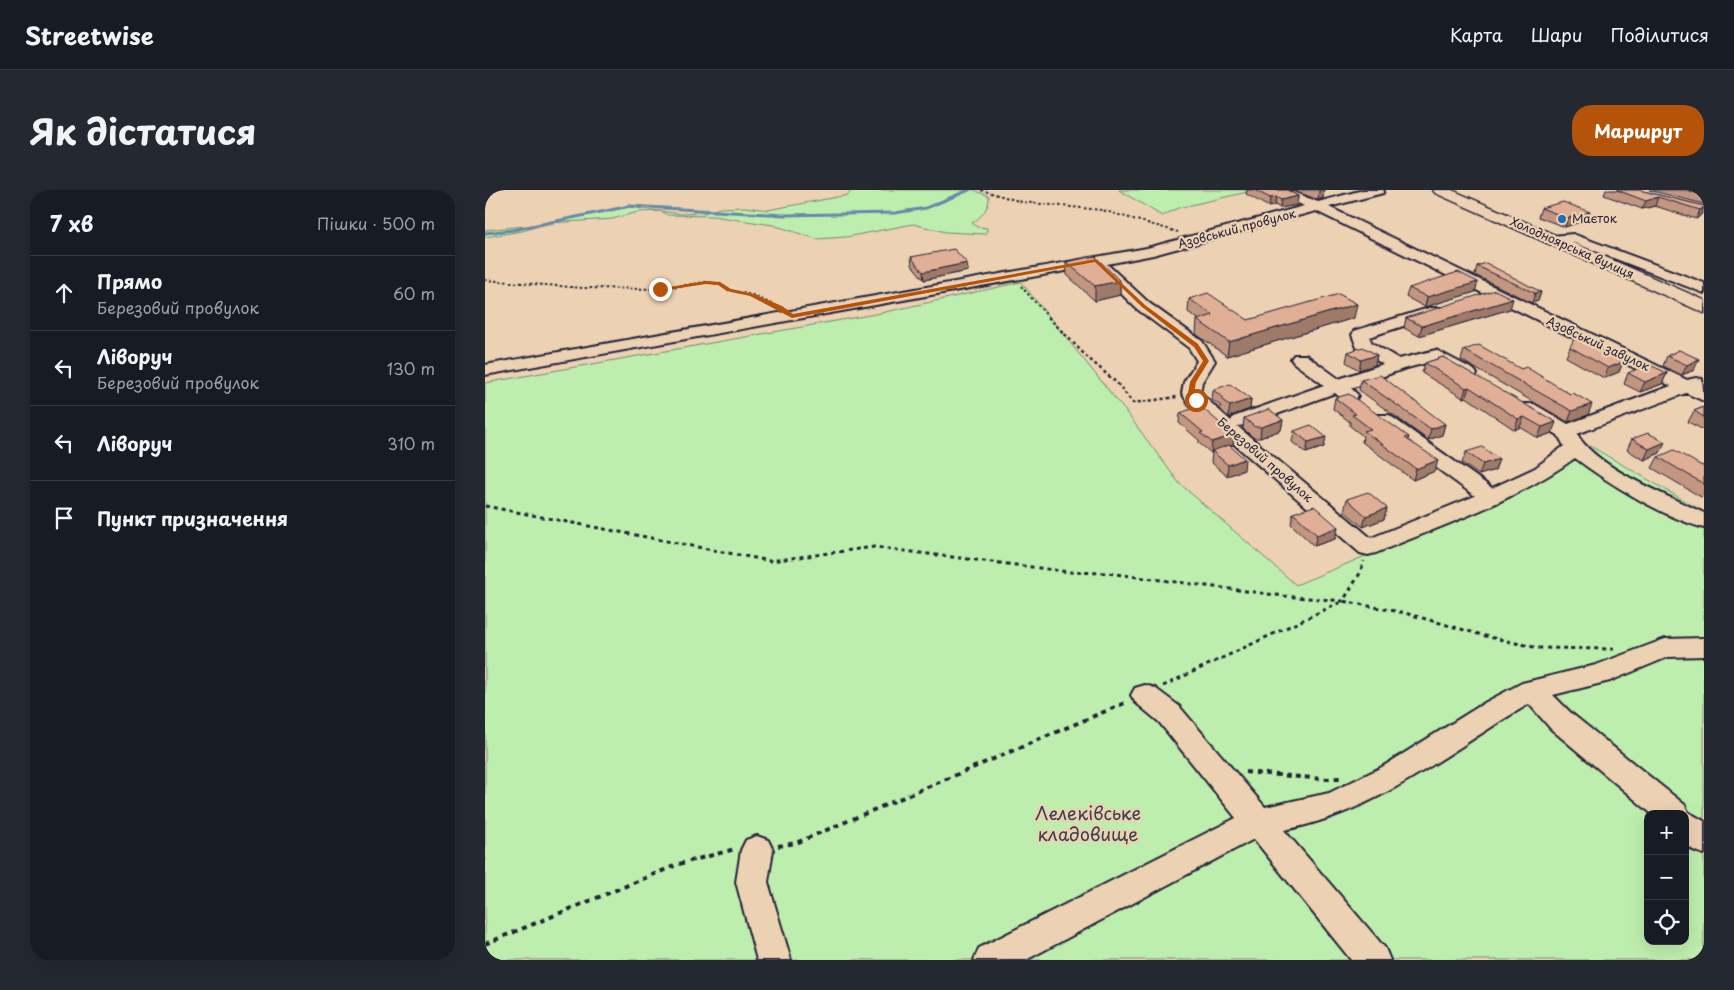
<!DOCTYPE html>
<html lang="uk">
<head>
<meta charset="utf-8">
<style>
  body { margin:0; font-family:"Playpen Sans",sans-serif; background:#242831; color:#f1f3f6 }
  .controls { position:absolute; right:15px; bottom:15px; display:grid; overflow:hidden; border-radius:10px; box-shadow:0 5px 20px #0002 }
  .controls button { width:45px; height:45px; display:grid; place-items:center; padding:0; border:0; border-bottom:1px solid #363941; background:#171b24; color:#f1f3f6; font:25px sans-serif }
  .stop { position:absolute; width:15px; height:15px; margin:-11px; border:4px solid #b45309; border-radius:50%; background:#fff }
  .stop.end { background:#b45309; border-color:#fff; box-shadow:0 1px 5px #0008 }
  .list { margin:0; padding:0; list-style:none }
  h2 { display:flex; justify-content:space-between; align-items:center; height:65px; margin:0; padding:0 20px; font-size:21px }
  h2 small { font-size:16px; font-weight:400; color:#9ea1a6 }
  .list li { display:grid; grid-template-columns:32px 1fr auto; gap:15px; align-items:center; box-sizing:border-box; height:75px; padding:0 20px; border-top:1px solid #363941 }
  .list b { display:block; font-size:19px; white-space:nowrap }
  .list p { margin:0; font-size:16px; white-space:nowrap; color:#9ea1a6 }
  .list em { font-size:16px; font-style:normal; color:#9ea1a6 }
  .icon { flex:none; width:28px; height:28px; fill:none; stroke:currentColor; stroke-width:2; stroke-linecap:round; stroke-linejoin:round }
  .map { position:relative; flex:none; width:1219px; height:770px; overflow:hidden; border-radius:20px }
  header { display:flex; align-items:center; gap:30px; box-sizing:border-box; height:70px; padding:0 25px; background:#171b24; border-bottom:1px solid #363941 }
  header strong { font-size:24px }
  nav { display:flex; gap:28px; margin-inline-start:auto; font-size:18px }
  .intro { display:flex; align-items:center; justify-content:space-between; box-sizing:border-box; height:120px; padding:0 30px }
  h1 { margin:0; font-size:35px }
  .button { padding:12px 22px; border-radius:20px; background:#b45309; color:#fff; font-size:18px; font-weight:700 }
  main { display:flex; gap:30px; padding:0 30px }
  aside { flex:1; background:#171b24; border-radius:20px; box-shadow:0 5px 20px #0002 }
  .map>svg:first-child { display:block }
</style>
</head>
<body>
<header>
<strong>Streetwise</strong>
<nav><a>Карта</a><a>Шари</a><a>Поділитися</a></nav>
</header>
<div class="intro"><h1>Як дістатися</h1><a class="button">Маршрут</a></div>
<main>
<aside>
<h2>7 хв<small>Пішки · 500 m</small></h2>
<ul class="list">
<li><svg class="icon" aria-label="ahead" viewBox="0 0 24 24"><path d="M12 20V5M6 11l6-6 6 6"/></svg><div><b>Прямо</b><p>Березовий провулок</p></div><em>60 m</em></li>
<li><svg class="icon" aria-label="left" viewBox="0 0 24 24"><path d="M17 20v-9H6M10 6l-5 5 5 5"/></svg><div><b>Ліворуч</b><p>Березовий провулок</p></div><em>130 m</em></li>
<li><svg class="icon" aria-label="left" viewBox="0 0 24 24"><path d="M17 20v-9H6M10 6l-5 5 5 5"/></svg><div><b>Ліворуч</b></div><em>310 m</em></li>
<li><svg class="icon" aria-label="arrive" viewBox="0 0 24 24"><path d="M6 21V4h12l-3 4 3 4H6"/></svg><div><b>Пункт призначення</b></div></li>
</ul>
</aside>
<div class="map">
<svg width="1219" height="770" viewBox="0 0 1219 770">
  <rect width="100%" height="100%" fill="#ecd1b3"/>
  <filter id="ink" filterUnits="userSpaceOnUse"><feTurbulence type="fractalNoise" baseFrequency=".02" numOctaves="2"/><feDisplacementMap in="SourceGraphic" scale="10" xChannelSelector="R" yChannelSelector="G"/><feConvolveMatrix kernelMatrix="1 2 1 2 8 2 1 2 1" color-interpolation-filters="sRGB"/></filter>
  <g filter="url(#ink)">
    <g fill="#beeead" stroke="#708874" fill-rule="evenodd">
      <path d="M367,0H489L504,6C505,17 496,28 487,33L492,37L502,38L501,44L461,42L428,34L361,47L332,49L288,35L228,26L183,25L176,21L153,22L127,29L64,33L37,41L0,47V40L41,36L144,17L196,24L219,23L235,18L260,17L283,20L363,5Z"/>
      <polygon points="634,0 771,0 693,18 677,26"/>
      <path d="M536,92L641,222L694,293L811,395L1036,301L1105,256L1219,322V770H0V193L396,123ZM1163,624H1200V751H1163Z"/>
    </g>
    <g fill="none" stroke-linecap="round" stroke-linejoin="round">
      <polyline stroke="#6589a9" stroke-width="3" points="0,43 28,40 145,16 299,25 410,23 441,18 484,0"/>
      <g stroke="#22223b" stroke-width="4">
        <g id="minor">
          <path d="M786,0H803L833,12L878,0H899L898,3L844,17L1202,190L1211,188L1217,189L1219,211L1201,203L1092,244C1111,278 1183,306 1219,323V338C1178,327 1123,293 1090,268C1031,311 958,335 891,363L883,365L875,363L704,215L697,203L699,192L712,171L704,158L652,119L608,76L0,185V175L662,58L819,16ZM831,21L1186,196L1083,234L1049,214H1035L1032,218L1035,222L1073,245L1079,256L1050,278L1007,298L904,225H890L887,229L890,233L990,306L886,348L752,236L762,235L850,203L857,209H871L873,205L866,198L918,179L949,171L977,188H989L992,184L989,180L951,160L914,169L887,153L884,147L956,124L958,121L956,118H944L869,141L867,145L873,160L898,174L854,189L821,165H809L806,169L809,173L839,195L748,227L746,231L715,203L717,192L730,171L717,151L664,113L622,74L668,65Z"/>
          <polygon points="1088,44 1219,93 1219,103 1087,52 1067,54 1060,50 1067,46"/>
          <path d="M1219,448V466L1183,467L1125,491L1068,505L1086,523L1200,615L1203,622L1219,631V664L1208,660L1200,653V624H1167L1066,539L1044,514C963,561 894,622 799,640L900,758L905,770H866L769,649L541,770H489L494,758L751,628L674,532L650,512L646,505L650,498L660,495L670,498L694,516L780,617L844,603L897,577L1001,512L1037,493L1111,475L1180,449Z"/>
          <polygon points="272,646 283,650 288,660 283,692 306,770 272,770 251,692 256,660 261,650"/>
        </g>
      </g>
      <g stroke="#22223b" stroke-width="3">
        <polygon id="major" points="948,0 967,0 1219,110 1219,123 950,3"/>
      </g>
      <g stroke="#22223b" stroke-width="2" stroke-dasharray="2.5 2.5" stroke-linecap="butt">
        <polyline points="496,0 537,12 617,20 693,42"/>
        <polyline points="0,90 98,98 175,99 221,92 235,94 244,100 267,105 291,116"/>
        <polyline points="536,96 564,128"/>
      </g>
      <polyline stroke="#22223b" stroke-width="2.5" stroke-dasharray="3 3" stroke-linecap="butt" points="563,127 602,167 632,193 648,213 692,207"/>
      <g stroke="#22223b" stroke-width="3" stroke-dasharray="4 4" stroke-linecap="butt">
        <polyline points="0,316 285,371 389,357 585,382 622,383 799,406 858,411 874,385 879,371"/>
        <polyline points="678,496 858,411 920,423 1004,447 1053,458 1129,459"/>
      </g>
      <g stroke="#22223b" stroke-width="4" stroke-dasharray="5 5" stroke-linecap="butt">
        <polyline points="760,582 838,589 856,588"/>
        <polyline points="293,656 311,653 642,512"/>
        <polyline points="0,754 194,674 250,659"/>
      </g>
      <use href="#minor" fill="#ecd1b3" fill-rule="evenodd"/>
      <use href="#major" fill="#ecd1b3" fill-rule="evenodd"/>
    </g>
    <g fill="#c29680" stroke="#22223b">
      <polygon points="762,0 802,0 813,6 812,15 795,18 790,15 784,17 761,4"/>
      <polygon points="808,0 839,0 838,8 833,10"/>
      <polygon points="1121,0 1154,0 1219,16 1219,18 1216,25 1211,29 1170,16 1157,19 1119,5"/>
      <polygon points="1164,0 1215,0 1219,1 1219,14"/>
      <polygon points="1056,18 1101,30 1080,37 1053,27"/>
      <polygon points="426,67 482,73 483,81 439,90 427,75"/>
      <polygon points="581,72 635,91 635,105 610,111 582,85"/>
      <polygon points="992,76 1056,102 1053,111 1047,113 990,85"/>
      <polygon points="924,98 990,102 940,117 921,107"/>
      <polygon points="704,109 763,130 869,128 742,166 711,144 712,130 713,129 703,122"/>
      <polygon points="1025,119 934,146 919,138 921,128"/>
      <polygon points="1085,157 1138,172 1134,182 1119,188 1081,167"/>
      <polygon points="979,160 1036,179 1085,204 1103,225 1083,232 976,170"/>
      <polygon points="1194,160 1209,180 1197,185 1178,176 1182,166"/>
      <polygon points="863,162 892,165 890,175 874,180 861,172"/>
      <polygon points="958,167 1067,243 1053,248 1035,237 1030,240 981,207 978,208 937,183 940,173"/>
      <polygon points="1143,183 1182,183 1177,194 1155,202 1139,194"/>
      <polygon points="876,190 960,234 957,245 943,250 874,200"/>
      <polygon points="728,200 766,209 765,219 743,227 735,219 736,216 727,210"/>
      <polygon points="850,208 924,247 923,250 950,281 928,290 877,252 878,246 865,236 865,232 848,219"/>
      <polygon points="1219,217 1219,240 1203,232 1209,221"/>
      <polygon points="695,223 749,245 748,255 745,256 759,280 742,286 726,272 727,263 726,263 714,253 714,250 694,233"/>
      <polygon points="759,228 798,230 796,240 775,248 769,248 758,239"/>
      <polygon points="809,241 839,257 821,263 807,252"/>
      <polygon points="1147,249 1175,263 1159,270 1142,260"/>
      <polygon points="981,262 1014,269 1010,280 994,285 977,273"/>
      <polygon points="1173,267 1217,276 1219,275 1219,306 1216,307 1167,278"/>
      <polygon points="862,309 902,318 899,329 878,337 859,321"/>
      <polygon points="808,323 853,337 850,349 829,356 806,334"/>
    </g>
    <g fill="#9e7a68" stroke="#22223b">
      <polygon points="838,0 839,0 838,8 833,10 834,1"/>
      <polygon points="813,6 812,15 795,18 796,10"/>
      <polygon points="791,7 790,15 784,17 785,8"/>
      <polygon points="1173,7 1170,16 1157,19 1161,11"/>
      <polygon points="1219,17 1216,25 1211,29 1215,20"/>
      <polygon points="1105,22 1101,30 1080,37 1083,28"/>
      <polygon points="482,73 483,81 439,90 438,82"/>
      <polygon points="635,91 635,105 610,111 610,96"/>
      <polygon points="993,92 990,102 940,117 942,107"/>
      <polygon points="1056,102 1053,111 1047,113 1050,103"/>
      <polygon points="1028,109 1025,119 934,146 937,136"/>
      <polygon points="872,114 869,128 742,166 744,152"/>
      <polygon points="892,165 890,175 874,180 876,170"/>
      <polygon points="1214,169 1209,180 1197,185 1202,175"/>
      <polygon points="1138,172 1134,182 1119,188 1123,178"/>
      <polygon points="1182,183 1177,194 1155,202 1160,192"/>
      <polygon points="984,197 981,207 978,208 981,198"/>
      <polygon points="766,209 765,219 743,227 745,216"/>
      <polygon points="1107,214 1103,225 1083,232 1087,221"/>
      <polygon points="1039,227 1035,237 1030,240 1033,229"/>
      <polygon points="798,230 796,240 775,248 776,237"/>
      <polygon points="1071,232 1067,243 1053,248 1057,237"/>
      <polygon points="960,234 957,245 943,250 946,239"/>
      <polygon points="749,245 748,255 728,262 727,261 727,263 726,263 727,252"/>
      <polygon points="841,247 839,257 821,263 823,252"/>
      <polygon points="1180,252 1175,263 1159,270 1164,259"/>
      <polygon points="760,269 759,280 742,286 743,275"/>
      <polygon points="1014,269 1010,280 994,285 998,274"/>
      <polygon points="953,270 950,281 928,290 931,279"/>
      <polygon points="902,318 899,329 878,337 881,326"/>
      <polygon points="853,337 850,349 829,356 832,345"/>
    </g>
    <g fill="#e1af95" stroke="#22223b">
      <polygon points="770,0 802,0 813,6 796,10 791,7 785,8"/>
      <polygon points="1132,0 1154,0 1219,16 1219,17 1215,20 1173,7 1161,11"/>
      <polygon points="1201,0 1215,0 1219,1 1219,5"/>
      <polygon points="1078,12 1105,22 1083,28 1056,18"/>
      <polygon points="469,59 482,73 438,82 426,67"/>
      <polygon points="610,66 635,91 610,96 581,72"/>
      <polygon points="1001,73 1056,102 1050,103 992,76"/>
      <polygon points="973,82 993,92 942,107 924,98"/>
      <polygon points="1010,100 1028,109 937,136 921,128"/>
      <polygon points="723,103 763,130 854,104 872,114 744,152 712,130 728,125 704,109"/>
      <polygon points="1090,147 1138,172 1123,178 1085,157"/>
      <polygon points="994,155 1036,179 1041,177 1085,204 1088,203 1107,214 1087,221 979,160"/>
      <polygon points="878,157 892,165 876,170 863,162"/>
      <polygon points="1194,160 1214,169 1202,175 1182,166"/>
      <polygon points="958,167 1071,232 1057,237 1039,227 1033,229 984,197 981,198 940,173"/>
      <polygon points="1163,174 1182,183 1160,192 1143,183"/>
      <polygon points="895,185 960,234 946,239 876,190"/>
      <polygon points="745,194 766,209 745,216 736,209 739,208 728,200"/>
      <polygon points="864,204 924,247 920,248 953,270 931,279 879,241 886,239 867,225 871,224 850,208"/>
      <polygon points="715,216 749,245 727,252 715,243 718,242 695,223"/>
      <polygon points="1219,217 1219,227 1209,221"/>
      <polygon points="784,219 798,230 776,237 770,237 759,228"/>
      <polygon points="826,235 841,247 823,252 809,241"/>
      <polygon points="1163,243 1180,252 1164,259 1147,249"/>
      <polygon points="744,255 760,269 743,275 727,261"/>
      <polygon points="997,257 1014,269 998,274 981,262"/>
      <polygon points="1189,260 1217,276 1219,275 1219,294 1173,267"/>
      <polygon points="883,302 902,318 881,326 862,309"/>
      <polygon points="829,316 853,337 832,345 808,323"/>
    </g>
  </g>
  <polygon fill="#b45309" points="611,69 660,115 713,154 724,171 711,192 709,203 713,212 709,212 703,203 705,192 718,171 709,157 657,117 610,72 307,128 265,106 242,101 233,95 221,94 175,101 172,99 221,91 235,92 246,99 269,104 297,116 308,124"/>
  <circle fill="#1f6fb2" stroke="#ecd1b3" stroke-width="2" cx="1077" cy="29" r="5"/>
  <g text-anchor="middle" stroke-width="4.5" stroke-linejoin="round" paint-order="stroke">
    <g font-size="12" fill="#22223b" stroke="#ecd1b3" text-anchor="start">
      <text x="1087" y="33">Маєток</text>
    </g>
    <g font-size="12" fill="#22223b" stroke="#ecd1b3">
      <text transform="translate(752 39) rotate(-15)" y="4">Азовський провулок</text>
      <text transform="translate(1087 58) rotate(24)" y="4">Холодноярська вулиця</text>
      <text transform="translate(1113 154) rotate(25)" y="4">Азовський завулок</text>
      <text transform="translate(780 270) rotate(41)" y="4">Березовий провулок</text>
    </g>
    <g font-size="18" fill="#39414c" stroke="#ecd1b3">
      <text x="603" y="630">Лелеківське<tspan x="603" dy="21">кладовище</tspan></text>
    </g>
  </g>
</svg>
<div class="controls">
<button>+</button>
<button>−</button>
<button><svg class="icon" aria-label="locate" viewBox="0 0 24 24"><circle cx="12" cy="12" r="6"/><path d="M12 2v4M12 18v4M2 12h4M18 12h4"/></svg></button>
</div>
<div class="stop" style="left:711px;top:210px"></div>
<div class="stop end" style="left:175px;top:99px"></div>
</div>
</main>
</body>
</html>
